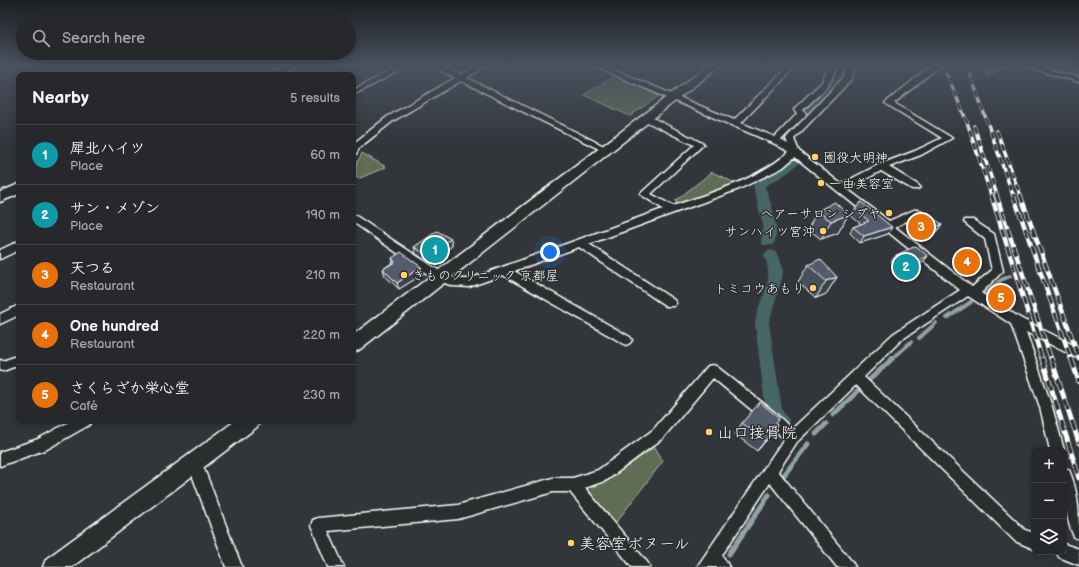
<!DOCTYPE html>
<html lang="en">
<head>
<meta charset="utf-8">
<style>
  body { margin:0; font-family:"Balsamiq Sans","Klee One",sans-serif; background:#2e3034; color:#f1f3f6 }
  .controls { position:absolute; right:12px; bottom:12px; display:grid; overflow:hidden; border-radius:8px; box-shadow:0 2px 10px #0003 }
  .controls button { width:36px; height:36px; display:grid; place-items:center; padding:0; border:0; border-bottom:1px solid #424448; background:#26282c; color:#f1f3f6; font:20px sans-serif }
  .you { position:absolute; left:550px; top:252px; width:14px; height:14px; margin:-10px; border:3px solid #fff; border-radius:50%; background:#1a73e8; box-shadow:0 0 0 6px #1a73e833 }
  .badge { display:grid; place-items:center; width:26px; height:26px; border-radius:50%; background:#ffd166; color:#fff; font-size:13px; font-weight:700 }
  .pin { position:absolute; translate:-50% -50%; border:2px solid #fff; box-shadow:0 1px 4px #0006 }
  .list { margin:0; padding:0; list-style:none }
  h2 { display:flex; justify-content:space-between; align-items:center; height:52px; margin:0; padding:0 16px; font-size:17px }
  h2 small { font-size:13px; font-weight:400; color:#a4a6a9 }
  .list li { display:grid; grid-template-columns:26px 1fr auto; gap:12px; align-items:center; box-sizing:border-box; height:60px; padding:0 16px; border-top:1px solid #424448 }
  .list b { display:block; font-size:15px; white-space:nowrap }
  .list p { margin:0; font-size:13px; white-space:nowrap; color:#a4a6a9 }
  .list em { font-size:13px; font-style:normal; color:#a4a6a9 }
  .icon { flex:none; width:22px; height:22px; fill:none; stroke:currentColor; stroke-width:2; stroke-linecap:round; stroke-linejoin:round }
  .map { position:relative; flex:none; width:1079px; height:567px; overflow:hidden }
  .search { position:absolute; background:#26282c; box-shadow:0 2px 10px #0003; left:16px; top:16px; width:340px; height:44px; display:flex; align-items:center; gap:10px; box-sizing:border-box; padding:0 14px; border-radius:22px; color:#a4a6a9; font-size:15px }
  .panel { position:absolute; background:#26282c; box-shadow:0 2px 10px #0003; left:16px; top:72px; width:340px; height:352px; border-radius:8px }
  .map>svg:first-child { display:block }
</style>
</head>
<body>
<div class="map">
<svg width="1079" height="567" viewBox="0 0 1079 567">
  <rect width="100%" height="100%" fill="#32363a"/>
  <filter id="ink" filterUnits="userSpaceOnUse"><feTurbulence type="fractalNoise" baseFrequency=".025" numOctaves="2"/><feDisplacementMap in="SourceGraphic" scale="8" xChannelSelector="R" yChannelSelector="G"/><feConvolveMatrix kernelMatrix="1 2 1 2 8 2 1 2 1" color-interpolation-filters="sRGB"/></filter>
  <g filter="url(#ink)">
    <g fill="#616d54" stroke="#b0b6aa">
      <polygon points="1059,65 1079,65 1079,79 1048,71"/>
      <polygon points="614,76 660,95 630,116 584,95"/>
      <polygon points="362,153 386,167 360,178 356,178 356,165"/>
      <polygon points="712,172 735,183 678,204 675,201"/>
      <polygon points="655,447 663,461 614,525 588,494 592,487 603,483"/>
    </g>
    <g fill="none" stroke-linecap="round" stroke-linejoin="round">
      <g stroke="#91a3a4" stroke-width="4">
        <polyline points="985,294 1001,280 1010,276"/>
        <polyline points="947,318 971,302"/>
        <polyline points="919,338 936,323"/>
        <polyline points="892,359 911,342"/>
      </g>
      <g stroke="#91a3a4" stroke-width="5">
        <polyline points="867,382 893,358"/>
        <polyline points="833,415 860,389"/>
        <polyline points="816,434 826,424"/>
        <polyline points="784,475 808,444"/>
        <polyline points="729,554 769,495"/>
      </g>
      <g fill="#476668" fill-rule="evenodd">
        <polygon points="844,65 854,65 851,75 791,137 783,137 781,135 783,133 843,72"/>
        <path d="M796,155L800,156L802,159C793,171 778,179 765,186C770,203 782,229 773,245H763L761,242L763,225L753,185C755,182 793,156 796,155Z"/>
        <path d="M771,250L776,252L782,265L783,274L769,323L782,410L789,420L787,425L781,428L775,425L766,413L755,323C759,296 776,284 764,255L766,252Z"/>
      </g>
      <g stroke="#fff" stroke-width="3">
        <g id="street">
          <polygon points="401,65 411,65 353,95 353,90"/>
          <polygon points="431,65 441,65 461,75 477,65 487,65 467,78 610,149 606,152 603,151 461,81 393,121 359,148 356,154 353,155 353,144 387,117 455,78"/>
          <path d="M591,65H602L734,120L789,65H797L741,123L775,137L797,114L794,110L795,108L822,82L830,65H838C833,85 816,97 803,110L806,114L805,116L781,140L788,144L786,139L787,137L845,76L848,65H856L852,79L794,139L799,151L841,184L878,165L915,151L942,138L885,103L932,65H941L894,103L952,138L921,155L889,167L918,185L920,187L918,189H912L881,171L847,189L889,221L914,210H920L922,212L920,214L895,227L972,287L992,270L985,239L964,222L965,220H973L994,234L1003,271L981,293L1020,318L1079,348V359L1026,332L1052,407L1064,450H1050L1040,407L1011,324L968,296L901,340L864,377L1025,530L1034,533V549L1015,541L856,385L797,442L778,471L852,562L855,567H837L770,483L722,555L729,567H697L784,439L764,420L713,378L663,438L607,480L585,488L647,562L650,567H632L570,492H553L458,519L328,531L344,567H328L311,525L313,520L318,518L458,505L553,478H573L598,470L653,430L708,366L712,365L716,366L774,412L792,429L893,334L960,290L795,157L782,168L739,189L589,244L674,300L676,303L674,306H666L579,247L514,271L630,337L632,340L630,343L626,345L503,275L469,287L453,286L436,280L353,222V214L444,274L457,279H469L663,209L640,194L694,145L643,120V116H649L704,144L651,194L673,206C712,192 757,180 789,152L773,143Z"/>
          <polygon points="1019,65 1032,65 1079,78 1079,82"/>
          <polygon points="19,241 19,250 0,259 0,250"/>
          <polygon points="19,305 19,315 0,324 0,314"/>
          <polygon points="19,355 19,365 3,371 0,370 0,360 3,361"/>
          <polygon points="71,421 91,421 89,425 47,449 0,466 0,452 38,439"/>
          <polygon points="194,454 199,456 201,461 242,567 226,567 187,461 189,456"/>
          <path d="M1064,468L1069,470C1079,493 1079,515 1079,539L1074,537C1064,515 1064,492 1064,468Z"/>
          <polygon points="1064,544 1079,549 1079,565 1059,557 1056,552 1064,552"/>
        </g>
      </g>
      <g stroke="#fff" stroke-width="3">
        <g id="secondary">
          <polygon points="285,65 299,65 281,75 266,75"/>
          <polygon points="709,65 721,65 359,350 353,352 353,335"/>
          <polygon points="19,184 19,194 0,202 0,192"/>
          <polygon points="235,421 260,421 257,427 72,567 43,567 46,559"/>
        </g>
      </g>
      <use href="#street" fill="#2a2d2e" fill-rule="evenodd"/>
      <use href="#secondary" fill="#2a2d2e" fill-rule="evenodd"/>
      <g stroke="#fff" stroke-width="3.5">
        <g id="rail-far2">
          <polyline points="943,65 967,122 991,195"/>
          <polyline points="967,65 1013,195"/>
          <polyline points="974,126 997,195"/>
          <polyline points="997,131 1020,195"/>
        </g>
      </g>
      <g stroke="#fff" stroke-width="4.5">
        <g id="rail-far1">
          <polyline points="991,194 1042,359"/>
          <polyline points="996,194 1051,359"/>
          <polyline points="1013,194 1071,359"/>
          <polyline points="1020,194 1079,357"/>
        </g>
      </g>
      <g stroke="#fff" stroke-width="5">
        <g id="rail">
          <polyline points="1042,358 1079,478"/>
          <polyline points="1051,358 1079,443"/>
          <polyline points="1071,358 1079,382"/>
        </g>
      </g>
      <use href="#rail-far2" stroke="#2a2d2e" stroke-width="2.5" stroke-dasharray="7" stroke-linecap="butt"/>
      <use href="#rail-far1" stroke="#2a2d2e" stroke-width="3" stroke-dasharray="9" stroke-linecap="butt"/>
      <use href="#rail" stroke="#2a2d2e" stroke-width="3.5" stroke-dasharray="11" stroke-linecap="butt"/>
    </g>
    <g fill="#474f5d" stroke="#fff">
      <polygon points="982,65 1007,65 987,76"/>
      <polygon points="855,209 888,234 860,243 850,233 853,227 861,224 851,216"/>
      <polygon points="817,211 848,215 838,233 821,239 808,229"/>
      <polygon points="910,217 942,224 937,231 925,237 906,223"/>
      <polygon points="451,239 452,246 429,262 416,254 414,247"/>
      <polygon points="896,255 928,256 923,262 903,272 891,261"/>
      <polygon points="392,258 423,274 399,289 385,276 383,269 393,262"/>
      <polygon points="808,265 837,277 826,294 816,298 798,282"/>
      <polygon points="742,423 775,424 777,425 770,436 757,451 735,434"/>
    </g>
    <g fill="#39404c" stroke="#fff">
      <polygon points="999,65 1007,65 987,76 991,69"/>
      <polygon points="848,215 838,233 821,239 831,221"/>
      <polygon points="942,224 937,231 925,237 930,231"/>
      <polygon points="892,227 888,234 860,243 864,236"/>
      <polygon points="451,239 452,246 429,262 427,255"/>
      <polygon points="928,256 923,262 903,272 908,265"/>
      <polygon points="421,267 423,274 399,289 397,283"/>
      <polygon points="837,277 826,294 816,298 826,281"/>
      <polygon points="777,425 770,436 757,451 765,441"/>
    </g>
    <g fill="#525c6c" stroke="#fff">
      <polygon points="989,65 999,65 991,69"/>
      <polygon points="835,202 848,215 831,221 817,211"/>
      <polygon points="861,202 892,227 864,236 853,227 869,221 855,209"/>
      <polygon points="922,211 942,224 930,231 910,217"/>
      <polygon points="437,231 451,239 427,255 414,247"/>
      <polygon points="916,246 928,256 908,265 896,255"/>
      <polygon points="401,252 421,267 397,283 383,269 395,262 392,258"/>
      <polygon points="820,259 837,277 826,281 808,265"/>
      <polygon points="760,402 779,418 775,424 777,425 765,441 742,423"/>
    </g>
  </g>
  <linearGradient id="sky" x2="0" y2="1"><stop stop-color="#1c1e20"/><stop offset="0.45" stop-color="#495260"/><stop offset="1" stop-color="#495260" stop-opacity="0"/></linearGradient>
  <rect width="1079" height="145" fill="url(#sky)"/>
  <g fill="#ffd166" stroke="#2a2d2e" stroke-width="1.5">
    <circle cx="815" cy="157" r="4"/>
    <circle cx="821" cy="183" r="4"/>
    <circle cx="889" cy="213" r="4"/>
    <circle cx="823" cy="231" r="4"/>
    <circle cx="404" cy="275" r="4"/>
    <circle cx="813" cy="288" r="4"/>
    <circle cx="709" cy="432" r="4"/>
    <circle cx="571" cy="543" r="4"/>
  </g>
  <g text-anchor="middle" stroke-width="3" stroke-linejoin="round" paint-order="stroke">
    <g font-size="13" fill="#fff" stroke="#2a2d2e" text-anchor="start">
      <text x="823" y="162">國役大明神</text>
      <text x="829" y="188">一由美容室</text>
      <text x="881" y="218" text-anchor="end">ヘアーサロン シブヤ</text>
      <text x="815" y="236" text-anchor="end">サンハイツ宮沖</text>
      <text x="412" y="280">きものクリニック 京都屋</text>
      <text x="805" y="293" text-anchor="end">トミコウあもり</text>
    </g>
    <g font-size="16" fill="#fff" stroke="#2a2d2e" text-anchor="start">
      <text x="717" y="438">山口接骨院</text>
      <text x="579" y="549">美容室ボヌール</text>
    </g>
  </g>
</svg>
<div class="controls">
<button>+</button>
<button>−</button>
<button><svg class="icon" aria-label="layers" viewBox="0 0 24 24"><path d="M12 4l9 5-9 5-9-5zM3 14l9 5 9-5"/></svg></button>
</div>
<div class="you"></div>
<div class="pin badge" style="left:435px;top:250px;background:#0f9aa8">1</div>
<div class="pin badge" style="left:906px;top:267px;background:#0f9aa8">2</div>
<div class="pin badge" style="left:921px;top:227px;background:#e8710a">3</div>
<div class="pin badge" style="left:967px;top:262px;background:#e8710a">4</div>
<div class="pin badge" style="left:1001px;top:298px;background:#e8710a">5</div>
<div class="search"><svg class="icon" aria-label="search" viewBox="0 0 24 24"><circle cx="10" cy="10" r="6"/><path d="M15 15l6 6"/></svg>Search here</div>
<section class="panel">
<h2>Nearby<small>5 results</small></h2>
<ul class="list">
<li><span class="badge" style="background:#0f9aa8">1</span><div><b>犀北ハイツ</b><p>Place</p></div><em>60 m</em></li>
<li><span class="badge" style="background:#0f9aa8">2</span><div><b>サン・メゾン</b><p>Place</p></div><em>190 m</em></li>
<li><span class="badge" style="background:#e8710a">3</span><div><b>天つる</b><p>Restaurant</p></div><em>210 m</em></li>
<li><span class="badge" style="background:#e8710a">4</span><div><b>One hundred</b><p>Restaurant</p></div><em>220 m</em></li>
<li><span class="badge" style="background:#e8710a">5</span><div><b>さくらざか栄心堂</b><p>Café</p></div><em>230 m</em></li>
</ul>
</section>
</div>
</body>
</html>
